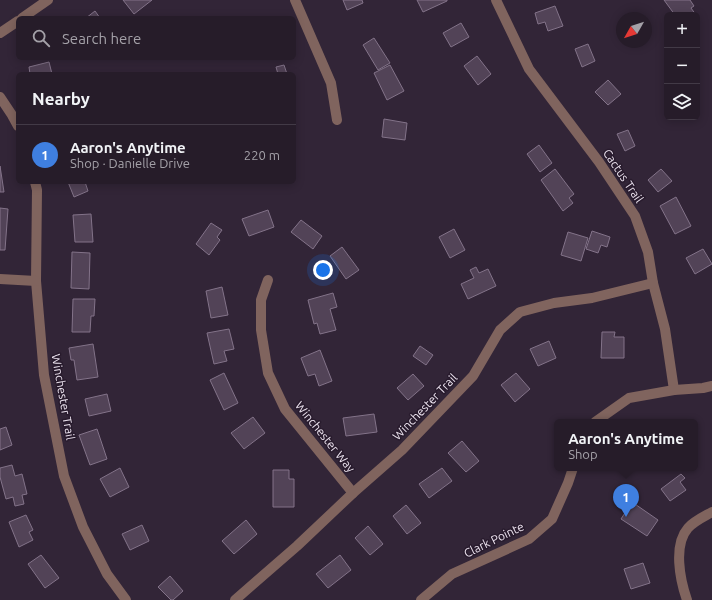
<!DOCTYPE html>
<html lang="en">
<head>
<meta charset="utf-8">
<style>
  body { margin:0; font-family:Ubuntu,sans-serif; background:#2e2531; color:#f1f3f6 }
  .controls { position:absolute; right:12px; top:12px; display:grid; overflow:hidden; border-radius:6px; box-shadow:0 2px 10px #0003 }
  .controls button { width:36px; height:36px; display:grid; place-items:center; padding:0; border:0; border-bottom:1px solid #423a46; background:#261c29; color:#f1f3f6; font:20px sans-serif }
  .compass { position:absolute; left:616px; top:12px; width:36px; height:36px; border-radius:50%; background:#261c29; box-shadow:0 2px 10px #0003; rotate:231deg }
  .you { position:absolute; left:323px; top:270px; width:14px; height:14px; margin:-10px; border:3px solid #fff; border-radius:50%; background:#1a73e8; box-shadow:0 0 0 6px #1a73e833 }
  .badge { display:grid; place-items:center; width:26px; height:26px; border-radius:50%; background:#0b8043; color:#fff; font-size:13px; font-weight:700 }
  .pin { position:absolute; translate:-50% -33px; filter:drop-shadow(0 1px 2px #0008) }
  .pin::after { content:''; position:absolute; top:21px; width:14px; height:12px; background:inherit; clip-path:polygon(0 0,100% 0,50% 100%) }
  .popup { position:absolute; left:554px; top:419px; width:144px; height:52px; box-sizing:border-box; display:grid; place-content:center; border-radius:6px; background:#261c29; filter:drop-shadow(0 1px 3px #0005); font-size:13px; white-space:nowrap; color:#a4a1a8 }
  .popup b { font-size:15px; color:#f1f3f6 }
  .popup::after { content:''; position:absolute; left:50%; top:100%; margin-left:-8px; border:8px solid transparent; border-top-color:#261c29 }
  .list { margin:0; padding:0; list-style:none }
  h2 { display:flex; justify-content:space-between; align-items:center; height:52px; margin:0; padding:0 16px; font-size:17px }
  h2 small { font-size:13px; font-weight:400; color:#a4a1a8 }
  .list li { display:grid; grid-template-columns:26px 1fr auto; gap:12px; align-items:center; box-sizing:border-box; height:60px; padding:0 16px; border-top:1px solid #423a46 }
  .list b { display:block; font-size:15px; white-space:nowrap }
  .list p { margin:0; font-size:13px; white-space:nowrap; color:#a4a1a8 }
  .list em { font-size:13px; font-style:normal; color:#a4a1a8 }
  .icon { flex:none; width:22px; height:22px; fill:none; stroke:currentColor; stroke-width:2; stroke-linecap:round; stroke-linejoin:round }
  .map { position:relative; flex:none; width:712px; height:600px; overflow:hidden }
  .search { position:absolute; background:#261c29; box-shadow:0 2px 10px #0003; left:16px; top:16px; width:280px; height:44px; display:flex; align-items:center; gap:10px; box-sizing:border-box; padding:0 14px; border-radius:6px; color:#a4a1a8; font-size:15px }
  .panel { position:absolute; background:#261c29; box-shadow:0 2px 10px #0003; left:16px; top:72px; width:280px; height:112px; border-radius:6px }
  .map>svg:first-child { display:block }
</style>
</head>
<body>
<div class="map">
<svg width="712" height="600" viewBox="0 0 712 600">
  <rect width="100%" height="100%" fill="#322537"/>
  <g fill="#524357" stroke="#837389">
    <polygon points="123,0 152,0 134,14"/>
    <polygon points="343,0 362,0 363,3 347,10"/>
    <polygon points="417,0 447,0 447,1 423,12"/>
    <polygon points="664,0 690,0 694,6 691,8 696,15 675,15"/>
    <polygon points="555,6 563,26 548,31 545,22 538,24 535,13"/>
    <polygon points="95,11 100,18 86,18"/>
    <polygon points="461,23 469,37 451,47 443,33"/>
    <polygon points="374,38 390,63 378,70 363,45"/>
    <polygon points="588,44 595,61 582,67 575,49"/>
    <polygon points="477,56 491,74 478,85 464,66"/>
    <polygon points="49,62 52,74 30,74 29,67"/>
    <polygon points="284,65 287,74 278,74 276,67"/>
    <polygon points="390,65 404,91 387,100 374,73"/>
    <polygon points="608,80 621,94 608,105 595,92"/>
    <polygon points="384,119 407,123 405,140 382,137"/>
    <polygon points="628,130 635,146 625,151 617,134"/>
    <polygon points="539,145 552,163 540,172 527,154"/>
    <polygon points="0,166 4,192 0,192"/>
    <polygon points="555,169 574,194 569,198 573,203 563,211 541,180"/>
    <polygon points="661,169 672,181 658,192 648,180"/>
    <polygon points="68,182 85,182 88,191 74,197"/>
    <polygon points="676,197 691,226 675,234 660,206"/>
    <polygon points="0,208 8,209 5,250 0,250"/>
    <polygon points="268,210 274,227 249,236 242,219"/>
    <polygon points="91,214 93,242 75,242 73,215"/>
    <polygon points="301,220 322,236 313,249 291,232"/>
    <polygon points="211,223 222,230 217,237 220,240 209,255 196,244"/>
    <polygon points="454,229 465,250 450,258 439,237"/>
    <polygon points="592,231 610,237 607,247 601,245 598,253 586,249"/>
    <polygon points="568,232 588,238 581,261 561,255"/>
    <polygon points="342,247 359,270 346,279 330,256"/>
    <polygon points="703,249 712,264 695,274 686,258"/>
    <polygon points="72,252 90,253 89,289 71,288"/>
    <polygon points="476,267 479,273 488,269 496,286 468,299 461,284 474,278 470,270"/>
    <polygon points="222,287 228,315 211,318 206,291"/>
    <polygon points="333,293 337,307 330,309 336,330 320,334 317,323 314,324 308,300"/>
    <polygon points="73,299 95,299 94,316 91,316 90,332 72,332"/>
    <polygon points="229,329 234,349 224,351 227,361 214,364 207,333"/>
    <polygon points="602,332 615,332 614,337 624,337 624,358 601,358"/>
    <polygon points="549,341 556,358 538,366 530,349"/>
    <polygon points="93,344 98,377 77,380 74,360 71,360 69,348"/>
    <polygon points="420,346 433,355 426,365 413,356"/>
    <polygon points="320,350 332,381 319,386 315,374 308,376 301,358"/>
    <polygon points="224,373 238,403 224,410 210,380"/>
    <polygon points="516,373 530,389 515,402 501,385"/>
    <polygon points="413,374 424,386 408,400 397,388"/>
    <polygon points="107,394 111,411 89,416 85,399"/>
    <polygon points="374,414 377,432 346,436 343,418"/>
    <polygon points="253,417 265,433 244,449 231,433"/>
    <polygon points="6,427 12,445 0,450 0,429"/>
    <polygon points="97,429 107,459 90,465 79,435"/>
    <polygon points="462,441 479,461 466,472 448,453"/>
    <polygon points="12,465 15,476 22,474 27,494 22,495 24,504 15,506 13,497 6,499 0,477 0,468"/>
    <polygon points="120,468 129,487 110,497 100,479"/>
    <polygon points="442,468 452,481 429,498 419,484"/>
    <polygon points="273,470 289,470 289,479 294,479 294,507 273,507"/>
    <polygon points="681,474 685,478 680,482 686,490 670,501 661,489"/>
    <polygon points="632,502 658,520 647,536 621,519"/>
    <polygon points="406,505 421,523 407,534 393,516"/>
    <polygon points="26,515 33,530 29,532 33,540 19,547 9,522"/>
    <polygon points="246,520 257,534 234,554 222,541"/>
    <polygon points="142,525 149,541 130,550 122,534"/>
    <polygon points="368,526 383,544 370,555 355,538"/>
    <polygon points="41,555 59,578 45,588 28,564"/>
    <polygon points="340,555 351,570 328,588 316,574"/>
    <polygon points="643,563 650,583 631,589 624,569"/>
    <polygon points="170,576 183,591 173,600 171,600 158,587"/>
  </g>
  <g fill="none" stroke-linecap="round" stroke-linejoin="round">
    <g stroke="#80645e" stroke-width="10">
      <polyline points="295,0 331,83 337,120"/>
      <polyline points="496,0 529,69 599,162 635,216 648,252 653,283 665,329 674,390"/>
      <polyline points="22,18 48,0"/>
      <polyline points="0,33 18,21"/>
      <polyline points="0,97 12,115 18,126"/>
      <polyline points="35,182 37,190 36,281 44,375 64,476 83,527 107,574 126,600"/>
      <polyline points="0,279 36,281"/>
      <polyline points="268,280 261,300 261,330 268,373 285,409 353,493"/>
      <polyline points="235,600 297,546 353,493 402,450 473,376 500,330 520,312 554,303 592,298 653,283"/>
      <path d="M687,600C680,580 673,545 688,528C694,521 705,516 712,512"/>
    </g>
    <g stroke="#80645e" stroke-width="10">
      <polyline points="595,422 629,398 674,390 703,388 712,386"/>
      <polyline points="421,600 452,574 529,539 552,519 568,483 573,468"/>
    </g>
  </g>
  <g text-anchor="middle" stroke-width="3" stroke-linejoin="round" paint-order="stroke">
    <g font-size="12" fill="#ece3ef" stroke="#281b2d">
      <text transform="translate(623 176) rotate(56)" y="4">Cactus Trail</text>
      <text transform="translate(63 397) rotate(80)" y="4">Winchester Trail</text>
      <text transform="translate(425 407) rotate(-46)" y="4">Winchester Trail</text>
      <text transform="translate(325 437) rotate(51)" y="4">Winchester Way</text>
      <text transform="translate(494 540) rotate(-26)" y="4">Clark Pointe</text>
    </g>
  </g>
</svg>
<div class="controls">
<button>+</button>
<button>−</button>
<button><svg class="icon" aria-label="layers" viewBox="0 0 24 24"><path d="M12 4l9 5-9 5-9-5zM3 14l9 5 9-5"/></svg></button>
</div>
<svg class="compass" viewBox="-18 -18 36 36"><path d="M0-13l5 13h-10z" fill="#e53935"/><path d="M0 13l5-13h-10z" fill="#a4a1a8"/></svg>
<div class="you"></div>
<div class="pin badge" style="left:626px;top:517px;background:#3f7fe0">1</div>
<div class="popup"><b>Aaron's Anytime</b>Shop</div>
<div class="search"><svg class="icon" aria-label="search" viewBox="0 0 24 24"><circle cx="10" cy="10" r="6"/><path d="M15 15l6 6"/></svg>Search here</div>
<section class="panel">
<h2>Nearby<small></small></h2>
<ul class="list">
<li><span class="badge" style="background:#3f7fe0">1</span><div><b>Aaron's Anytime</b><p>Shop · Danielle Drive</p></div><em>220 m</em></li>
</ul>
</section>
</div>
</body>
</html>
